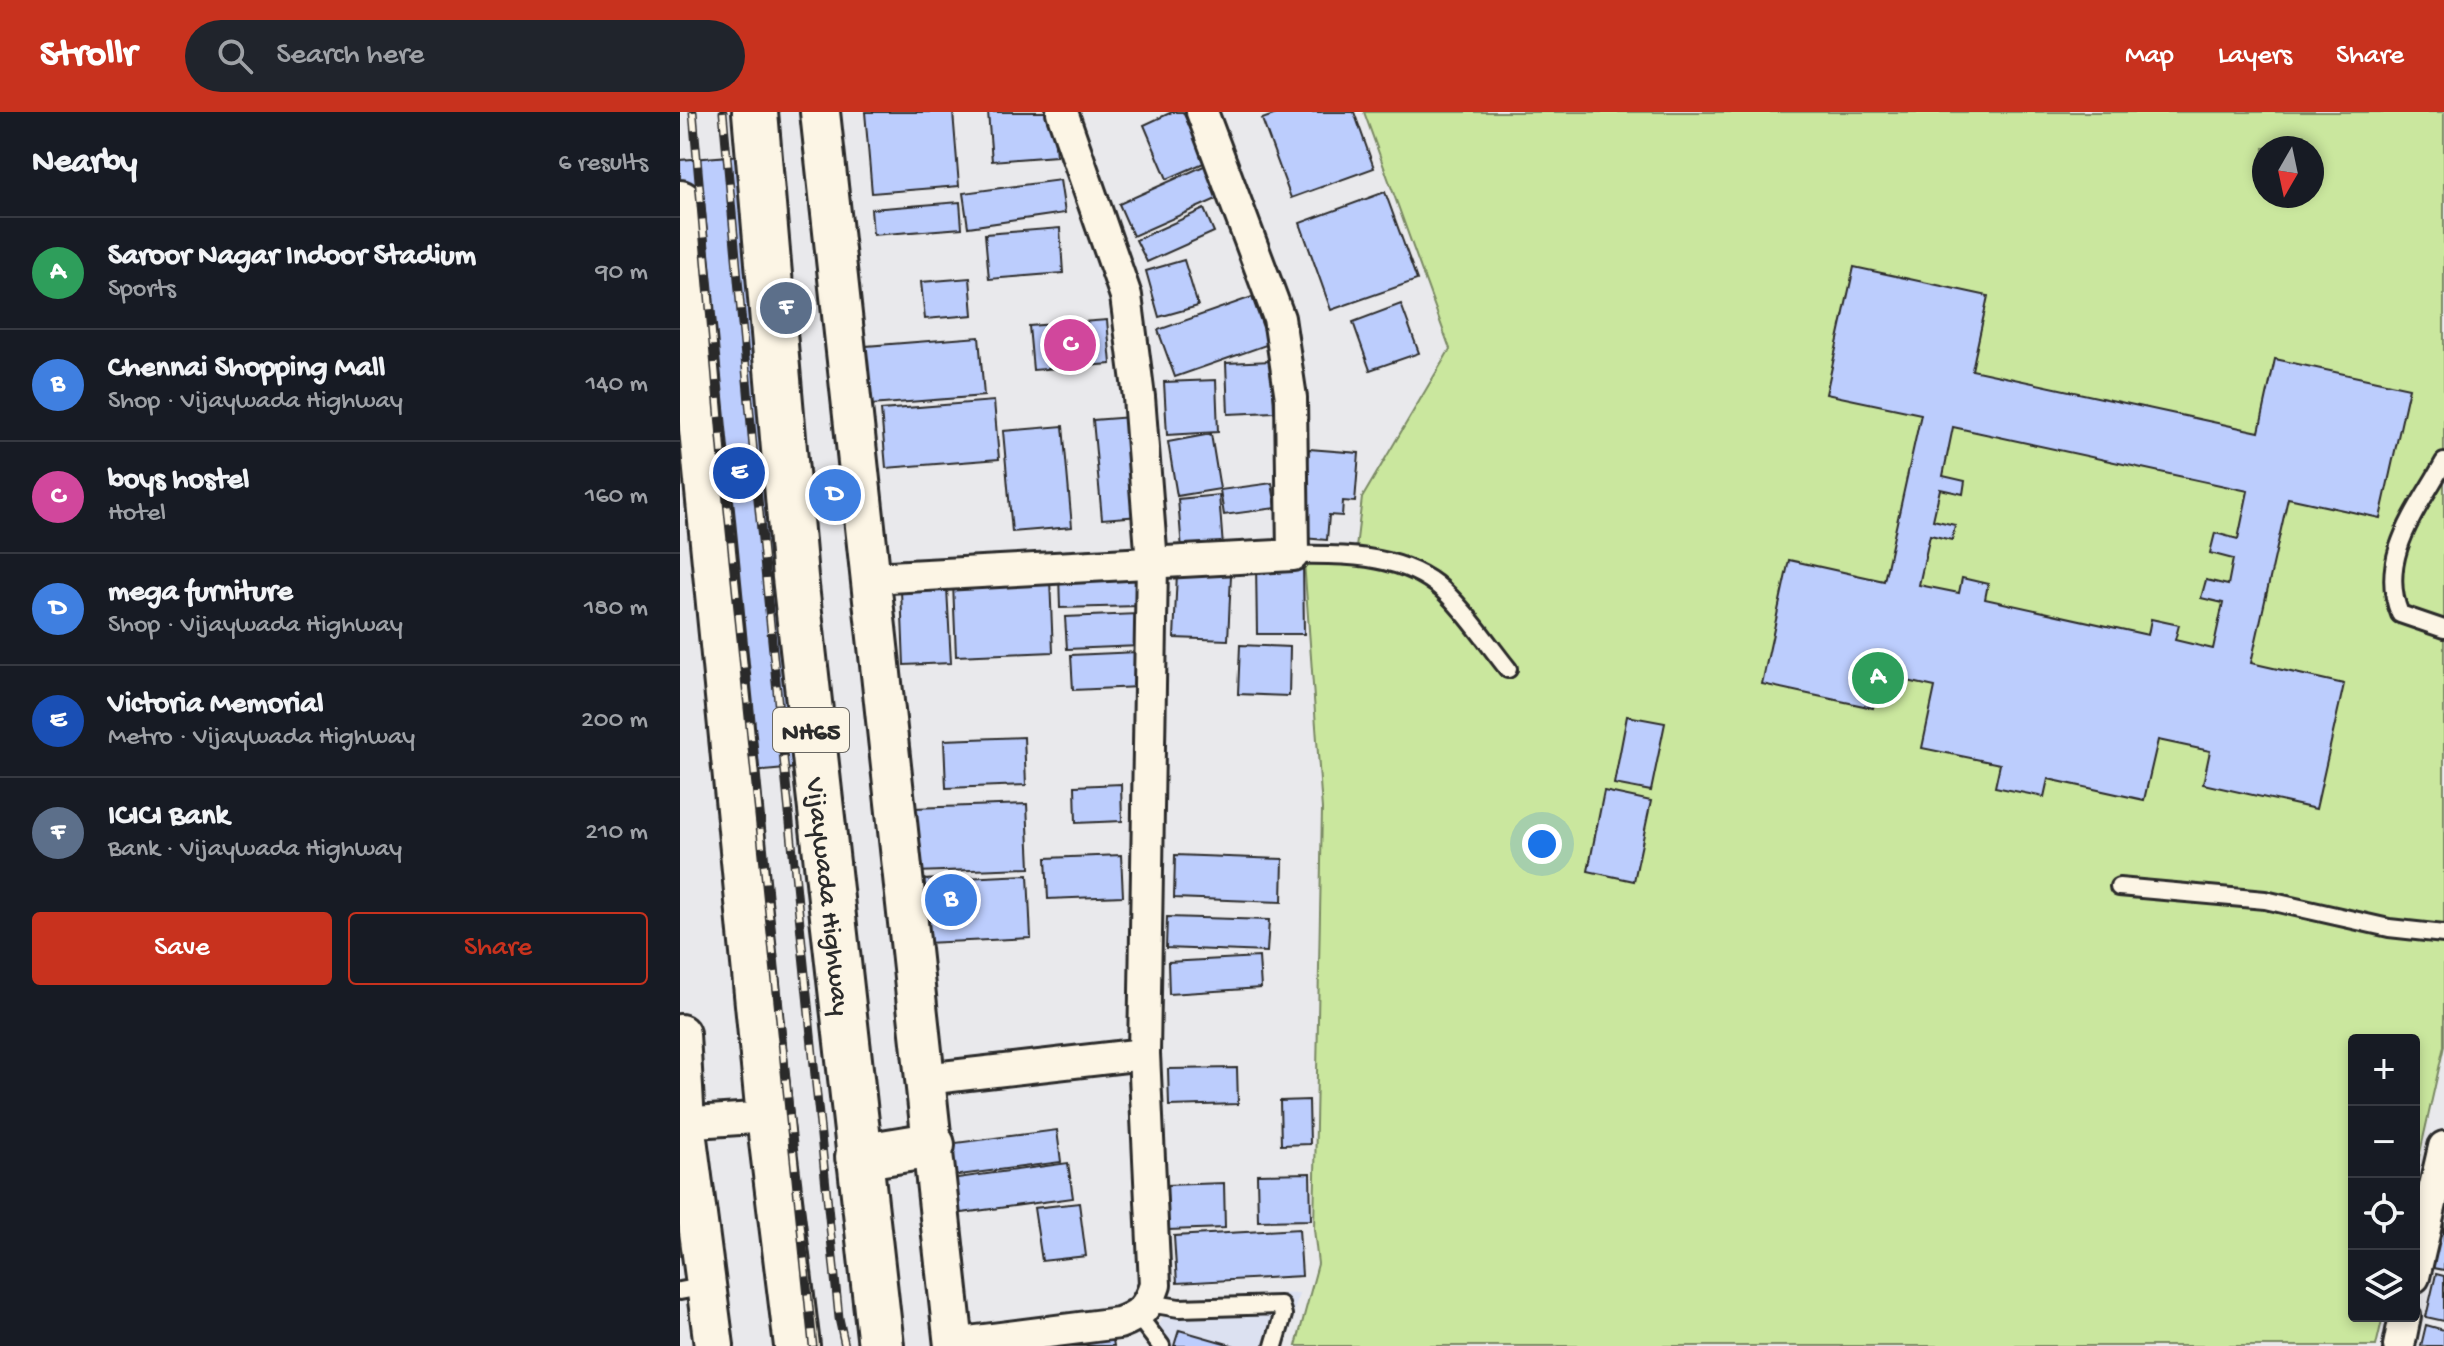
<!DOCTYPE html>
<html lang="en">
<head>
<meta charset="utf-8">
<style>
  body { margin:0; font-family:"Gochi Hand",sans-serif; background:#20242c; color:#f1f3f6 }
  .controls { position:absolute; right:24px; bottom:24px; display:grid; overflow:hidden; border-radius:8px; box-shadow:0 4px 12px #0003 }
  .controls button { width:72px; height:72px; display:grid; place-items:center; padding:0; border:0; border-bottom:2px solid #363941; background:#171b24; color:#f1f3f6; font:40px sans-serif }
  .compass { position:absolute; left:1572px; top:24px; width:72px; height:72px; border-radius:50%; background:#171b24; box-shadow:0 4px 12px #0003; rotate:189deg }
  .you { position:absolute; left:862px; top:732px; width:28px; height:28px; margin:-20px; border:6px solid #fff; border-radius:50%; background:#1a73e8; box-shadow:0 0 0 12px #1a73e833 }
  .badge { display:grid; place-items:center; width:52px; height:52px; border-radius:50%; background:#c8321e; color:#fff; font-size:26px; font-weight:700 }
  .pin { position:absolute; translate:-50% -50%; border:4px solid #fff; box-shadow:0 2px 8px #0006 }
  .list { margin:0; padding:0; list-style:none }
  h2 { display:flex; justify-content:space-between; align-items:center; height:104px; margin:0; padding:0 32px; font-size:34px }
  h2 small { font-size:26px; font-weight:400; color:#9ea1a6 }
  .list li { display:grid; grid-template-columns:52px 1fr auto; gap:24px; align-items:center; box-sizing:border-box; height:112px; padding:0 32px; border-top:2px solid #363941 }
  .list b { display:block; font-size:30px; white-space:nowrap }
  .list p { margin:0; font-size:26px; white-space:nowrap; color:#9ea1a6 }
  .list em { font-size:26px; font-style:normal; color:#9ea1a6 }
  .actions { display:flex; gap:16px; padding:24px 32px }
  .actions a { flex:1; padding:18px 0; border:2px solid #c8321e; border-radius:8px; text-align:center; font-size:28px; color:#c8321e }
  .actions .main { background:#c8321e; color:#fff }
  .icon { flex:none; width:44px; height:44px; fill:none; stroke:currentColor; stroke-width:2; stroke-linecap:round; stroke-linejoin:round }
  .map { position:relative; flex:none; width:1764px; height:1234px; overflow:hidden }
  header { display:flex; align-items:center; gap:48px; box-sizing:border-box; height:112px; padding:0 40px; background:#c8321e; color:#fff }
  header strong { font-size:38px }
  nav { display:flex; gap:44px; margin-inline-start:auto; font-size:28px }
  .search { width:560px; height:72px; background:#20242c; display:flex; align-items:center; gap:20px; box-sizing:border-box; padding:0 28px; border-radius:44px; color:#9ea1a6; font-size:30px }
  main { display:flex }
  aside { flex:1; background:#171b24 }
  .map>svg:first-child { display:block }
</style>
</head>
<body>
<header>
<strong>Strollr</strong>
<div class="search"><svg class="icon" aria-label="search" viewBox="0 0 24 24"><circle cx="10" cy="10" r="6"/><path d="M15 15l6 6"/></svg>Search here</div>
<nav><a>Map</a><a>Layers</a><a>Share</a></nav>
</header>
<main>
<aside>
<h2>Nearby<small>6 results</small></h2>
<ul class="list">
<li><span class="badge" style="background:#2e9e5b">A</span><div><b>Saroor Nagar Indoor Stadium</b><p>Sports</p></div><em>90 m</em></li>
<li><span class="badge" style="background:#3f7fe0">B</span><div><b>Chennai Shopping Mall</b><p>Shop · Vijaywada Highway</p></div><em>140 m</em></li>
<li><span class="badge" style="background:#d1479c">C</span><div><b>boys hostel</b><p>Hotel</p></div><em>160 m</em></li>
<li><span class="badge" style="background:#3f7fe0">D</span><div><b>mega furniture</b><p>Shop · Vijaywada Highway</p></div><em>180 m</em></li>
<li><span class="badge" style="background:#1a4fb4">E</span><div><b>Victoria Memorial</b><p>Metro · Vijaywada Highway</p></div><em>200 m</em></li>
<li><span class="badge" style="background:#5c6f8a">F</span><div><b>ICICI Bank</b><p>Bank · Vijaywada Highway</p></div><em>210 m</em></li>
</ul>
<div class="actions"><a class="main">Save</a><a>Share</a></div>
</aside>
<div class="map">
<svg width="1764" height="1234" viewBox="0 0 1764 1234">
  <rect width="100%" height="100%" fill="#e9e9ec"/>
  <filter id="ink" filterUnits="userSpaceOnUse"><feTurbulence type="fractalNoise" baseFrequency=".0125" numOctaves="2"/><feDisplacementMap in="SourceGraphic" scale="16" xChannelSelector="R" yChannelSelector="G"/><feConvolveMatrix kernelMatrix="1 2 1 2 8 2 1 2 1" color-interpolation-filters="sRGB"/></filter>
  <g filter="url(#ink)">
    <polygon fill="#dce1f1" points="619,1181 605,1234 469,1234 491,1189"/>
    <path fill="#cae79e" stroke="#7a8964" stroke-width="2" fill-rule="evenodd" d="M684,0H1764V934L1734,1067V928H1674V1204H1703L1696,1234H616L638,1152L634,1117L642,697L623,435L676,436L682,386L770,237ZM1584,36H1632V84H1584Z"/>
    <g fill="#bccdfd" stroke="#2b2b2b" stroke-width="2" fill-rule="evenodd">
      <polygon points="185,0 273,0 279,74 192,81"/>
      <polygon points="308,0 372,0 376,44 312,49"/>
      <polygon points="492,0 503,0 526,50 487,67 464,13"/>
      <polygon points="602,0 674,0 694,56 611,86 582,7"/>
      <polygon points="86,41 138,654 39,663 0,212 0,48"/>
      <polygon points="526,53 541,85 453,124 439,92"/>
      <polygon points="380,68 385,101 288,115 283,81"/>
      <polygon points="705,80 737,168 651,198 620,111"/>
      <polygon points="280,90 282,116 193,123 191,97"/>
      <polygon points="524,97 534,120 467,150 456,128"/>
      <polygon points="380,116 383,161 309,167 305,122"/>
      <polygon points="504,148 518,194 479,205 466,159"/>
      <path d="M1174,155L1308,184L1292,258L1579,320L1595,247L1729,276L1700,406L1608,386L1571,551L1664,572L1636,697L1523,672L1530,639L1478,628L1464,688L1368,667L1364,685L1315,675L1320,652L1242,636L1255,575L1200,563L1193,596L1082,572L1109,448L1204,469L1241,302L1146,282ZM1273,315L1568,379L1558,427L1535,421L1530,441L1553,447L1548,473L1526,468L1521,486L1543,491L1533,537L1495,528L1499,513L1471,507L1468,523L1305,487L1308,472L1282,466L1279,481L1239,473L1250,423L1272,428L1275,413L1253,408L1260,377L1283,382L1285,369L1263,364Z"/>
      <polygon points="290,166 293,203 245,207 241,170"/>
      <polygon points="572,185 589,232 495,265 478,218"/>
      <polygon points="721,192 739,241 690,258 673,210"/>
      <polygon points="427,208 431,252 353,258 349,214"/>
      <polygon points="299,225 304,284 191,293 186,234"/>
      <polygon points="592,249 594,300 548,302 546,251"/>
      <polygon points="536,268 538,320 487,323 484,270"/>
      <polygon points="314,289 319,347 206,356 201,298"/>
      <polygon points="451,305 460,404 422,407 413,308"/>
      <polygon points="383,314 392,415 332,420 323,319"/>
      <polygon points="531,322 540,377 497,384 488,330"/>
      <polygon points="629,337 679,341 675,390 663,389 662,404 649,403 647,428 622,426"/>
      <polygon points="592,371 596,396 544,403 540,378"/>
      <polygon points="539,383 543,435 502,438 498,387"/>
      <polygon points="623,450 624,522 577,522 576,451"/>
      <polygon points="457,459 459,494 380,496 379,462"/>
      <polygon points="497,461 551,463 548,528 494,526"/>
      <polygon points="370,467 373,540 276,544 273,471"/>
      <polygon points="267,476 271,551 224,553 221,478"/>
      <polygon points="458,502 460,534 387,537 385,505"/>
      <polygon points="560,533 610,535 609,584 558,582"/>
      <polygon points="458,540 459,575 393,578 391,543"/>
      <polygon points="947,604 985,611 971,679 934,672"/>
      <polygon points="344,625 346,673 266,676 264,628"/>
      <polygon points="441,672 442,709 396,711 395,674"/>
      <polygon points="924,679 971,689 954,769 908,759"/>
      <polygon points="347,692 350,756 236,760 233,696"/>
      <polygon points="441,743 443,784 368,787 366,746"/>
      <polygon points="495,743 603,747 602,790 494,786"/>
      <polygon points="348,763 351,826 245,831 242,768"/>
      <polygon points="487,805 589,808 587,840 486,836"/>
      <polygon points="579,845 581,876 489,882 488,850"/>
      <polygon points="557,956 558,992 489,994 488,957"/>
      <polygon points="629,988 630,1032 601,1033 600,989"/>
      <polygon points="377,1018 381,1050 264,1065 260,1033"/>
      <polygon points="388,1051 393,1086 274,1102 270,1067"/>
      <polygon points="630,1061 631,1108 578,1109 577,1062"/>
      <polygon points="544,1071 545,1116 488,1118 486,1073"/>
      <polygon points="399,1091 406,1144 362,1149 354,1096"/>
      <polygon points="1763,1111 1764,1112 1764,1158 1753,1156"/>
      <polygon points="619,1117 622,1164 497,1171 494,1124"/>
      <polygon points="1756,1162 1764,1164 1764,1209 1746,1205"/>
      <polygon points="1746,1213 1764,1218 1764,1234 1741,1234"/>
      <polygon points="499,1218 555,1234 494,1234"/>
      <polygon points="433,1228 434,1234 385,1234"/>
    </g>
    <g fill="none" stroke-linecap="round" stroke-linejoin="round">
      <g stroke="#2b2b2b" stroke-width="22">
        <g id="service">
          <path d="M1764,350C1737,399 1697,446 1720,502L1764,517"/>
          <path d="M613,443C660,442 717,442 756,472C781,492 807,531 828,557"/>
          <polyline points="1439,775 1585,788 1709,816 1764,822"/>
          <polyline points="0,1179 26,1174"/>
          <polyline points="469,1191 499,1196 600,1193 603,1203 594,1234"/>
          <polyline points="458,1204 481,1234"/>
        </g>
      </g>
      <g stroke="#2b2b2b" stroke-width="36">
        <g id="minor">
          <polyline points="191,466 613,443 611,286 599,206 522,0"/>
          <polyline points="245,967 464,942"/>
          <polyline points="0,1011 89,1005"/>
          <polyline points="1734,1165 1764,1035"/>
          <path d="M273,1232L439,1211C461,1203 468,1195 475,1173L464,942L472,451L459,285L446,184L382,0"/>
          <polyline points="1719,1234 1725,1204"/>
        </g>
      </g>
      <g stroke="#2b2b2b" stroke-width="44">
        <g id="tertiary">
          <polyline points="140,0 274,1234"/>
          <polyline points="0,922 5,1011 34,1234"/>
        </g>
      </g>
      <g stroke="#2b2b2b" stroke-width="50">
        <g id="trunk">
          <path id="s1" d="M75,0L115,465L201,1234"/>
          <polyline points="0,91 89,1005 117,1234"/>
          <polyline points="178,1045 252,1033"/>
        </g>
      </g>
      <use href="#service" stroke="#fcf5e5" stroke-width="16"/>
      <use href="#minor" stroke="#fcf5e5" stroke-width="30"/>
      <use href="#tertiary" stroke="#fcf5e5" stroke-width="38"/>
      <use href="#trunk" stroke="#fcf5e5" stroke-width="44"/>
      <g stroke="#2b2b2b" stroke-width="9">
        <g id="rail">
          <polyline points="13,0 44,360 133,1234"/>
          <polyline points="43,0 75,357 159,1206 165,1234"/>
        </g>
      </g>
      <use href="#rail" stroke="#fcf5e5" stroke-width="6" stroke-dasharray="18" stroke-linecap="butt"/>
    </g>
  </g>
  <g text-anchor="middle" stroke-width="8" stroke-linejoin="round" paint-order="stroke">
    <rect fill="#fcf5e5" stroke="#6a6863" stroke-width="2" x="93" y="596" width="76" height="44" rx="6"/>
    <g font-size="26" font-weight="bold" fill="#2b2b2b">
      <text x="131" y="627">NH65</text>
    </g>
    <g font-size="28" fill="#2b2b2b" stroke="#fcf5e5">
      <text dy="10" stroke="none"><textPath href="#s1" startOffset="788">Vijaywada Highway</textPath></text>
    </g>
  </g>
</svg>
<div class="controls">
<button>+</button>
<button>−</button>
<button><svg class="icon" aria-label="locate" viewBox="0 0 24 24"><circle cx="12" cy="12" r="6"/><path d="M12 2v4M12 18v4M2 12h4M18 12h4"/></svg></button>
<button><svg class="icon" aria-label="layers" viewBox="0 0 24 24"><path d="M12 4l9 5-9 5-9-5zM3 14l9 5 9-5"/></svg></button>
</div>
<svg class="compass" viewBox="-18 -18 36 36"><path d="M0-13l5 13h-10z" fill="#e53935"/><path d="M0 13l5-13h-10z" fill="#9ea1a6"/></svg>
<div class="you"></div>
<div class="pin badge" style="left:1198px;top:566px;background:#2e9e5b">A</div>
<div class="pin badge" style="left:271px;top:788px;background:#3f7fe0">B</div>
<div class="pin badge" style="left:390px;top:233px;background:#d1479c">C</div>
<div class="pin badge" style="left:155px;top:383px;background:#3f7fe0">D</div>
<div class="pin badge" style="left:59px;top:361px;background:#1a4fb4">E</div>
<div class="pin badge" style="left:106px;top:196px;background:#5c6f8a">F</div>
</div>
</main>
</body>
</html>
